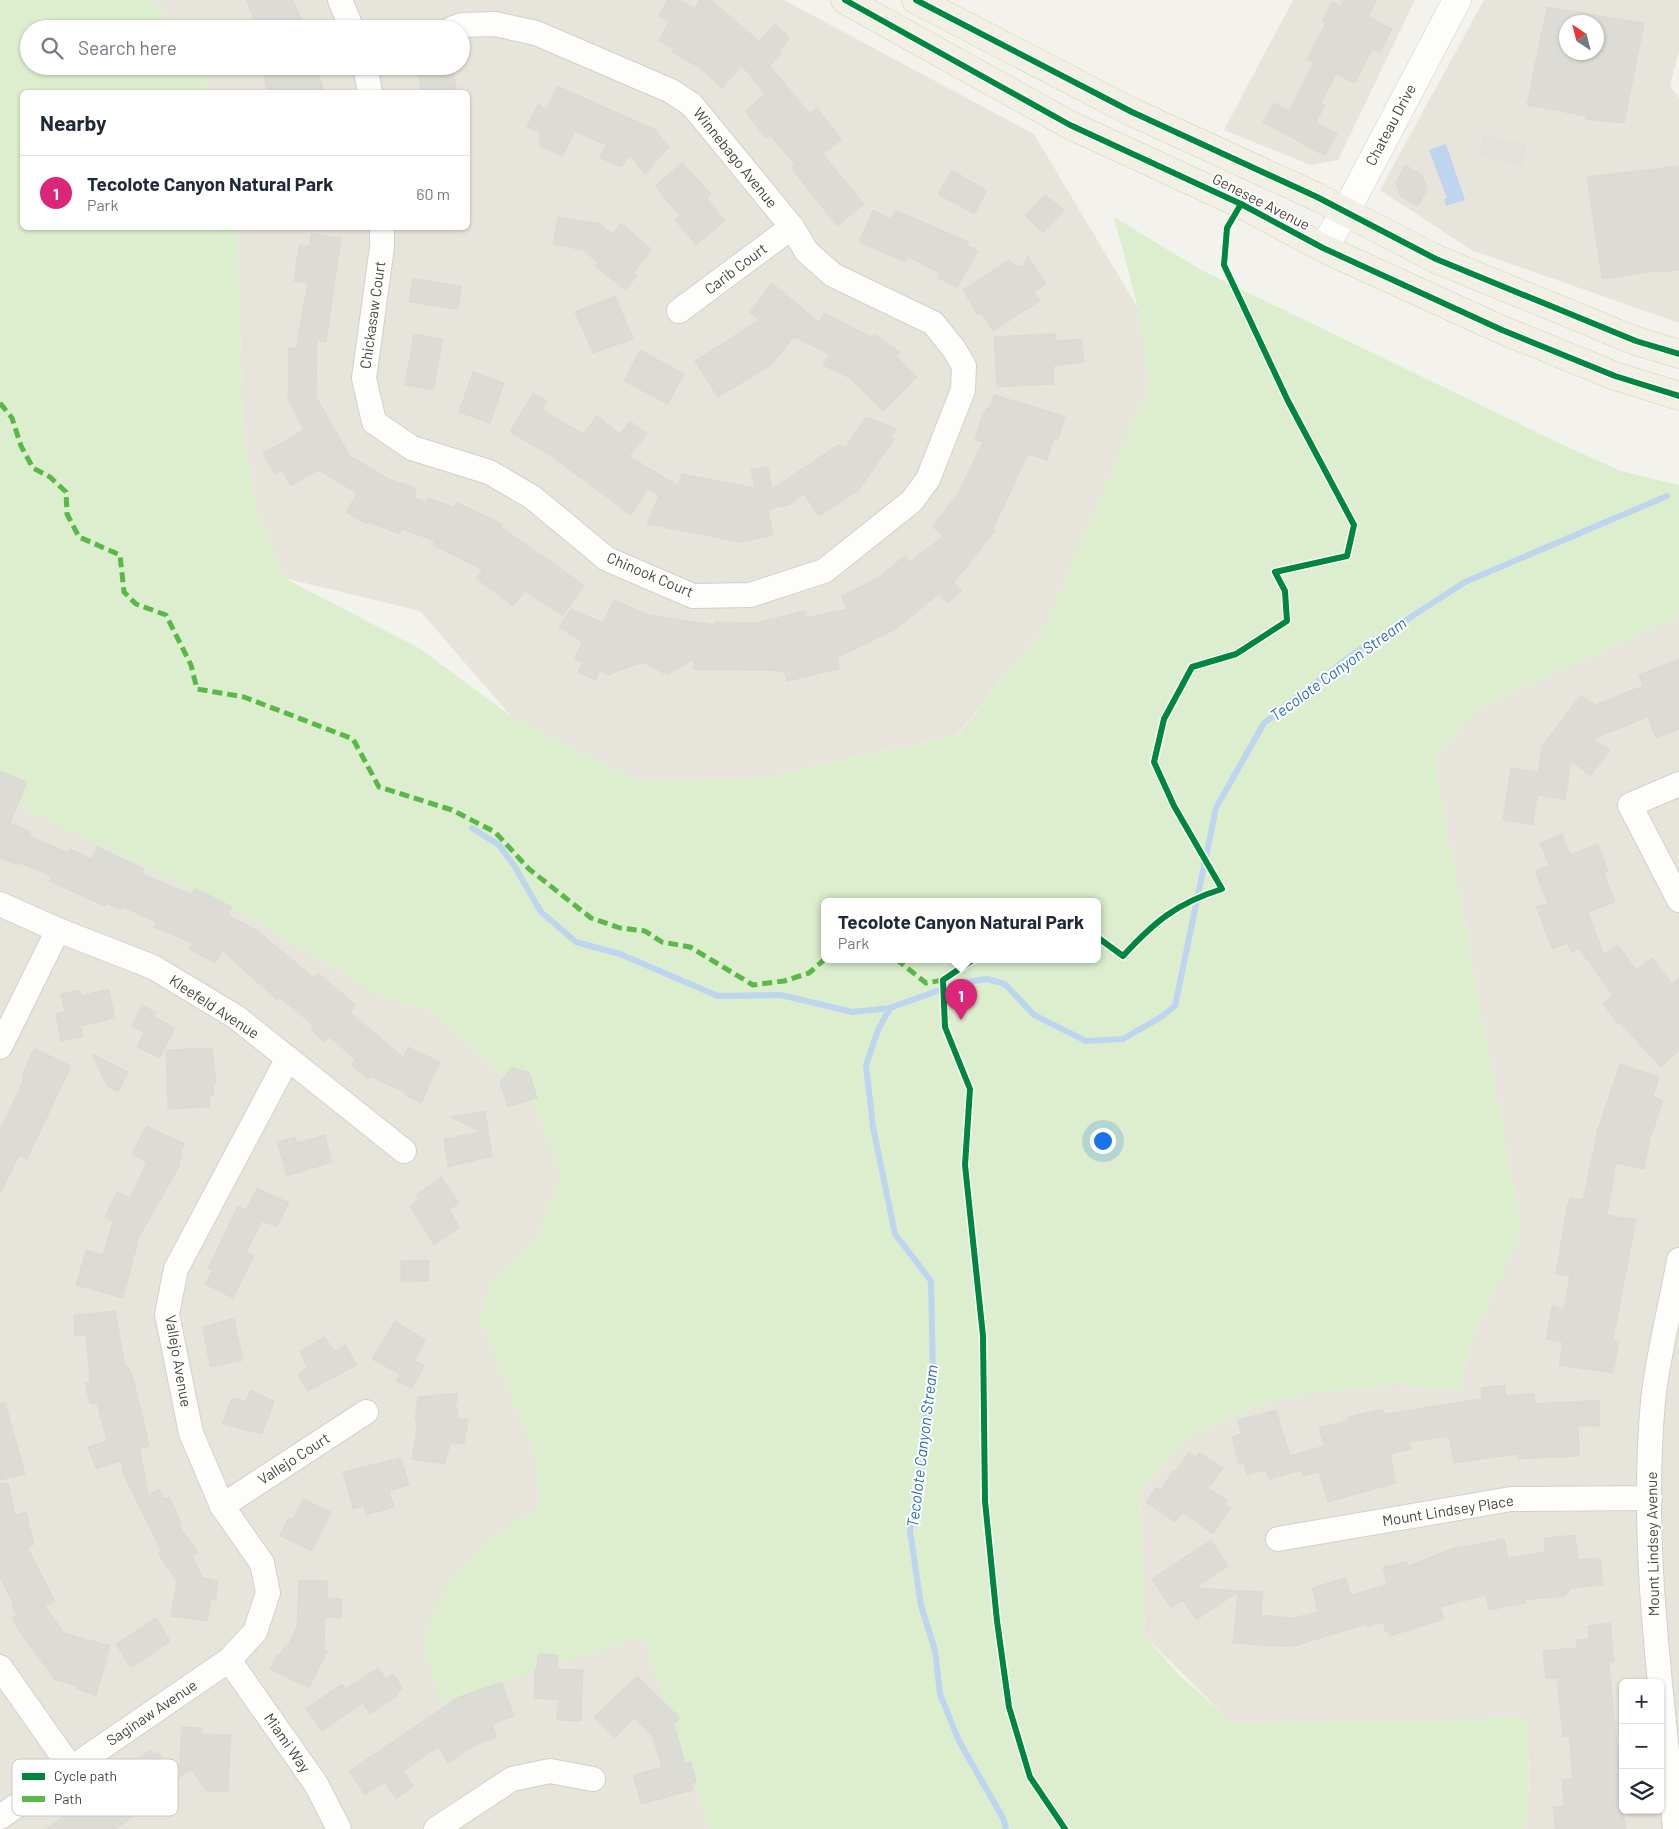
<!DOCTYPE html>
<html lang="en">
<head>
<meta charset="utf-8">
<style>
  body { margin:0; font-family:Barlow,sans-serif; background:#f2f2f3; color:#1f2937 }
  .controls { position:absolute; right:15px; bottom:15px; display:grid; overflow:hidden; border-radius:8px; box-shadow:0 1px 4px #0004 }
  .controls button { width:45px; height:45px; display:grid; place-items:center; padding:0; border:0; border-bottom:1px solid #e0e1e3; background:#fff; color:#1f2937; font:25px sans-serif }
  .compass { position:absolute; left:1559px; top:15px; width:45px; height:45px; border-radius:50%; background:#fff; box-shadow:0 1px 4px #0004; rotate:325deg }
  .you { position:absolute; left:1102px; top:1140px; width:18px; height:18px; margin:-12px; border:4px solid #fff; border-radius:50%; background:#1a73e8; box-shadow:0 0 0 8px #1a73e833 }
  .badge { display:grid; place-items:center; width:32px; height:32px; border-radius:50%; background:#db2777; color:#fff; font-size:16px; font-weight:700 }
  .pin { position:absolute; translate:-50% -41px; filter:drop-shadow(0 1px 2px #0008) }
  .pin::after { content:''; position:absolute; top:26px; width:18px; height:15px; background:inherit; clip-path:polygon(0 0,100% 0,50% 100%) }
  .popup { position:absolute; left:821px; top:898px; width:280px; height:65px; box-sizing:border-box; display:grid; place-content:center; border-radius:8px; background:#fff; filter:drop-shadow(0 1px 4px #0005); font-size:16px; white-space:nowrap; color:#747a83 }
  .popup b { font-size:19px; color:#1f2937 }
  .popup::after { content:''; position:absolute; left:50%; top:100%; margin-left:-10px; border:10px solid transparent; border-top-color:#fff }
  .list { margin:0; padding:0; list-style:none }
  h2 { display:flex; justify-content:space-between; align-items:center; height:65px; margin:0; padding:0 20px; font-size:21px }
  h2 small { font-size:16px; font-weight:400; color:#747a83 }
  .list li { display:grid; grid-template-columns:32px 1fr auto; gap:15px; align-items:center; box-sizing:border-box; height:75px; padding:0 20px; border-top:1px solid #e0e1e3 }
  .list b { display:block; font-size:19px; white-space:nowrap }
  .list p { margin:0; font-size:16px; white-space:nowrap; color:#747a83 }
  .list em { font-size:16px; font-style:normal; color:#747a83 }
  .icon { flex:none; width:28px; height:28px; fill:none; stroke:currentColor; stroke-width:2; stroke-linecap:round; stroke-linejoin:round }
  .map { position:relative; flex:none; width:1679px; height:1829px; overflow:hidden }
  .search { position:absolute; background:#fff; box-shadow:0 1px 4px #0004; left:20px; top:20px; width:450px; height:55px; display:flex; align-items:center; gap:12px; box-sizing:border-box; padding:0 18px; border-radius:28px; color:#747a83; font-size:19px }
  .panel { position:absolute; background:#fff; box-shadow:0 1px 4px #0004; left:20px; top:90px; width:450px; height:140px; border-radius:8px }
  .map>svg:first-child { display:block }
</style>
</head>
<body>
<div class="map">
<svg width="1679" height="1829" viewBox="0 0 1679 1829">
  <rect width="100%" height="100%" fill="#f3f2ed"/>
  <g fill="#e7e5db" fill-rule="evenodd">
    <polygon points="153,0 784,0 1034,134 1138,308 1149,386 1045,626 957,735 760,778 637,780 512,717 420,611 284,578 257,510 243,429 237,228 468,228 468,92 211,92 201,66 461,66 461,29 178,29"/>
    <polygon points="1293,0 1415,0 1338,160 1311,165 1224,130"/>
    <path d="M1484,0H1679V51L1670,86L1679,98V323L1471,250L1380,190ZM1566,22H1596V52H1566Z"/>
    <path d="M1679,616V1829H1524L1529,1822L1528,1717L1233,1724L1145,1636L1140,1493L1188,1437L1262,1404L1310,1393L1395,1385L1462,1390L1469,1346L1522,1231L1434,757L1481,707ZM1623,1683H1660V1810H1623Z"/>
    <polygon points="0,796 254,920 385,998 421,1006 459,1033 536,1109 561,1174 538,1237 490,1284 479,1317 534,1451 540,1506 478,1548 447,1584 554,1625 642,1637 710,1829 0,1829"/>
  </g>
  <path fill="#dceecd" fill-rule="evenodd" d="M0,0H153L178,29H29V66H201L211,92H22V228H237L243,429L257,510L284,578L419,648L512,717L637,780L760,778L958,735L1045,626L1149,386L1138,308L1114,217L1201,270L1563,445L1621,471L1679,485V616L1481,707L1434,757L1522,1231L1469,1346L1462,1390L1395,1385L1310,1393L1262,1404L1188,1437L1140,1493L1145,1636L1178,1674L1233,1723L1528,1717L1529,1822L1524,1829H710L642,1637L440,1702L422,1642L447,1584L478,1548L540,1506L534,1451L479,1317L490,1284L538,1237L561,1174L536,1109L459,1033L421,1006L385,998L254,920L0,796ZM825,901H1097V959H825Z"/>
  <polygon fill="#e2e1dc" points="1483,135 1527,145 1523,166 1478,156"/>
  <polygon fill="#bed5f0" points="1446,144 1465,200 1446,206 1444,199 1447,198 1429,150"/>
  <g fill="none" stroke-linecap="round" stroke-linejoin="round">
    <g stroke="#bed5f0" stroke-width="6">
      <polyline points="472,828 499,845 515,867 541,912 576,942 620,954 718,996 781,995 852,1012 890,1008"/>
      <polyline points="1006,1829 1003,1818 959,1741 940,1694 935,1650 921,1606 910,1530 920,1484 921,1446 933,1377 931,1281 895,1234 873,1127 866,1065 878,1030 890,1008 959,983 987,979 1005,984 1034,1015 1086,1041 1123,1039 1161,1017 1175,1006 1216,808 1264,723 1352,655 1465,582 1667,496"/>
    </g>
  </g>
  <g fill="#dddbd5" stroke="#dbd9d3" fill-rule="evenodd">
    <polygon points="246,0 293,0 305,29 258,29"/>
    <polygon points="667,0 679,0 695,8 699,0 711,0 759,41 775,24 790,38 778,52 781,54 770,66 810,114 817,108 837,133 841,140 823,154 864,204 837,226 791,168 795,165 770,135 766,138 745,111 765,94 742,66 722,88 700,68 672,52 674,49 659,41 669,22 659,16"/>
    <polygon points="1344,0 1377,0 1368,16 1392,29 1380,53 1372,49 1355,83 1336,74 1321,103 1325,105 1316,122 1337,134 1325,156 1263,122 1274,103 1289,111 1314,62 1307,59 1326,23 1322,21 1332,2 1341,7"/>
    <path d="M1547,7L1644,23L1624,123L1585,119L1586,116L1527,105ZM1566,22H1596V52H1566Z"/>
    <polygon points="261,66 316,66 324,92 268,92"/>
    <polygon points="452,66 457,92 422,92 418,73"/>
    <polygon points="557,86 654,129 669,147 645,174 630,155 622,167 600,158 606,145 575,131 563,156 539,146 541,142 538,140 541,133 527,127 538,104 547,109"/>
    <polygon points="682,163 711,194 707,198 725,221 696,245 675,220 680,216 655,186"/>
    <polygon points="1405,165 1422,175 1427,189 1418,206 1401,197 1396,182"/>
    <polygon points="1679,166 1679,270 1661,272 1661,270 1602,279 1587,177"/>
    <polygon points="952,170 987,191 974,214 938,194"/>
    <polygon points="1045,195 1065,210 1043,233 1025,215"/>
    <polygon points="873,210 891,219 895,210 969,242 967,245 978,251 957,288 937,277 939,273 908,256 905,262 859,242"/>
    <polygon points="558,217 600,224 612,234 621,223 652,250 633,273 637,276 625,290 595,266 598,263 583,250 553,244"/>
    <polygon points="311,234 341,238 326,342 317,340 316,397 350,456 389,479 416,488 414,498 427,502 428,498 454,507 456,502 502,524 501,527 584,585 563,616 525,591 513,606 476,578 483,570 433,545 435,541 402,529 400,534 367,522 366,524 346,512 357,493 318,470 291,486 282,470 275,474 263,453 304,430 288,400 289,348 296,348 308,283 294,281 299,245 310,246"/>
    <polygon points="1028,256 1046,284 1034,292 1040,301 993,331 981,313 978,315 963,290 1009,260 1017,266 1023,266"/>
    <polygon points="413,279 462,286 458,309 409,302"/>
    <polygon points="772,283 819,322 824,313 873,338 874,334 900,352 896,356 917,377 883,411 850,378 823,365 829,354 794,337 771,365 718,397 695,361 759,320 749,312"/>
    <polygon points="615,296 633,339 593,353 575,312"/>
    <polygon points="414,334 443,339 433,390 405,385"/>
    <polygon points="1042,334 1056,334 1056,341 1081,339 1084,362 1053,366 1054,384 997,387 994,337"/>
    <polygon points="640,350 684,374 668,404 624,381"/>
    <polygon points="473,372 504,383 490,423 459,412"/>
    <polygon points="533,393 547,401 542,410 583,434 597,416 620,434 630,421 647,434 629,456 678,486 682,474 755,488 751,470 768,467 772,489 839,444 845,448 866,417 897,429 891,437 894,439 859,490 819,516 804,494 789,505 768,509 773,535 741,542 647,524 659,495 648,489 631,515 548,454 510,432"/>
    <polygon points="994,395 1065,416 1058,439 1054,438 1047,460 1028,454 993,529 995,531 954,582 962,591 947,603 939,594 896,629 838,657 839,669 787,681 784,671 693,669 694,659 667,675 643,662 608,675 600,670 596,680 578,672 582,662 575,659 582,642 559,627 571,609 603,623 614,600 649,615 715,625 715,622 756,623 805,611 807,618 847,609 841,596 876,579 905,556 910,562 943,536 932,526 957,495 983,442 975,440 982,417 987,408 989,409"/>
    <polygon points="1679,659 1679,729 1656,738 1648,717 1593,739 1610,750 1591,776 1571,761 1565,800 1537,795 1533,825 1503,820 1511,768 1538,772 1542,746 1581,695 1595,705 1643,686 1639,675"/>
    <polygon points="0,771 27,782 10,823 31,832 29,836 69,853 70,849 92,859 97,847 144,869 142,874 192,895 195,888 232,907 228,915 259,932 314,978 318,973 356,1005 350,1012 403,1057 408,1047 440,1062 421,1103 405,1095 406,1093 370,1076 368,1079 351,1065 355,1059 329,1037 325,1042 311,1030 314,1026 279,997 277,1000 223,951 215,963 189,949 192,943 154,927 156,922 123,907 121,910 106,903 105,906 49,881 52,876 18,862 17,865 0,858"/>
    <polygon points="1562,834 1570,855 1598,844 1608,871 1604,873 1615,902 1588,912 1604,955 1618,945 1636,970 1652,958 1672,984 1679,977 1679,1050 1661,1067 1619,1022 1617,1023 1603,1003 1613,995 1579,949 1572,952 1568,943 1552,949 1536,906 1548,904 1535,871 1549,865 1540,843"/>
    <polygon points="109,989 115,1018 81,1026 83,1037 61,1041 56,1014 65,1012 61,994 80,990 81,996"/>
    <polygon points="142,1005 156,1013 154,1016 175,1028 160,1058 137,1047 144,1032 131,1026"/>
    <polygon points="34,1048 71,1066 27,1159 19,1155 0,1194 0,1129 20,1088 24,1078 22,1077"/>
    <polygon points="212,1048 216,1082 214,1083 214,1095 210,1095 210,1107 168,1109 166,1050"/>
    <polygon points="92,1054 128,1072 118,1092 107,1086"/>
    <polygon points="1620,1064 1659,1077 1653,1097 1663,1101 1650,1139 1644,1169 1616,1163 1607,1215 1636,1220 1613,1340 1619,1342 1613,1373 1559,1365 1563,1342 1546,1339 1552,1306 1564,1309 1570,1276 1556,1274 1567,1207 1570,1198 1583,1200 1598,1129"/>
    <polygon points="511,1068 529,1072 537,1098 508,1107 500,1082"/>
    <polygon points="485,1111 492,1156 448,1167 444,1139 481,1132 450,1117"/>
    <polygon points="146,1126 185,1144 180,1153 183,1154 178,1164 180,1165 139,1237 123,1298 76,1285 86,1250 103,1255 113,1221 105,1217 117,1192 130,1198 147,1162 132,1155"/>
    <polygon points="325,1135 332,1162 287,1176 277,1142 295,1137 296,1143"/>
    <polygon points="441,1177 459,1203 449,1210 460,1227 434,1245 410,1206 419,1199 416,1195"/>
    <polygon points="257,1188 289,1203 277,1227 262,1221 246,1252 254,1256 233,1298 205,1284 212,1270 208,1268 238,1206 246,1210"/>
    <polygon points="429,1260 429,1281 401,1282 401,1261"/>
    <polygon points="115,1311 125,1367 128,1366 134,1381 149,1446 140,1449 148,1495 159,1489 164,1499 169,1497 182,1525 179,1526 198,1552 192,1556 202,1577 218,1581 216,1599 211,1598 207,1621 171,1616 177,1580 158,1554 161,1551 123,1473 121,1461 96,1469 88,1447 107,1441 97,1403 90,1404 85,1383 90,1381 86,1335 75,1336 74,1315"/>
    <polygon points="234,1318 243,1360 210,1367 203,1327"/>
    <polygon points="395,1321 425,1340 415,1361 424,1366 412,1388 396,1381 400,1374 372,1359"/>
    <polygon points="324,1337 335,1351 345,1345 357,1365 308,1391 298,1375 307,1367 300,1351"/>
    <polygon points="1505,1385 1506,1396 1534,1393 1535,1404 1599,1400 1600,1426 1578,1426 1579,1456 1518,1459 1517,1454 1454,1463 1449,1436 1409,1442 1411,1449 1390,1454 1396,1483 1328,1502 1319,1472 1303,1476 1301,1470 1269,1479 1266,1470 1247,1475 1244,1463 1239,1464 1232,1437 1241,1434 1238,1420 1276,1410 1290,1456 1324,1446 1319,1428 1349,1420 1348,1417 1383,1409 1385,1414 1482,1399 1481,1388"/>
    <polygon points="251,1390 274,1401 262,1434 222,1424 232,1398 246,1401"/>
    <polygon points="458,1393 455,1408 458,1409 457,1418 468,1420 464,1444 450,1442 445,1464 412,1459 418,1421 415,1421 418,1397"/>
    <polygon points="5,1403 25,1474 0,1480 0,1404"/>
    <polygon points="1189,1452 1196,1457 1199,1452 1223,1468 1212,1484 1205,1486 1228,1501 1225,1505 1231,1508 1213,1534 1182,1512 1175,1522 1146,1502 1156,1487 1160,1490 1174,1470 1176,1471"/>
    <polygon points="401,1458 409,1485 389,1491 394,1507 366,1515 364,1506 353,1509 343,1472"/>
    <polygon points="8,1483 15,1515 26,1512 34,1544 28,1548 55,1601 45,1606 64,1633 110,1646 96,1696 77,1689 76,1685 55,1680 21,1634 12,1618 17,1615 11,1605 14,1604 0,1577 0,1484"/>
    <polygon points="303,1499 331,1512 312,1551 280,1536 289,1517 293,1519"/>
    <polygon points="1575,1535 1578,1560 1600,1558 1603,1585 1571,1588 1565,1596 1525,1600 1526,1603 1489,1610 1486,1595 1440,1607 1444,1619 1390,1636 1389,1632 1386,1632 1383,1622 1367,1627 1366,1624 1291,1647 1233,1643 1238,1592 1196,1620 1183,1600 1171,1608 1152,1579 1211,1540 1228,1566 1195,1588 1263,1592 1261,1615 1293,1618 1318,1612 1312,1588 1331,1582 1346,1578 1351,1595 1387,1585 1383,1567 1407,1562 1408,1566 1451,1549 1504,1539 1508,1558 1545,1552 1544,1538"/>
    <polygon points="299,1580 328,1581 327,1598 342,1599 341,1618 325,1617 324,1650 327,1652 309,1688 270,1669 278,1654 280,1655 286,1645 288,1646 297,1626"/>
    <polygon points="156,1618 170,1641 131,1668 116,1644"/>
    <polygon points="1610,1623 1614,1662 1609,1663 1619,1768 1623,1768 1623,1810 1626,1829 1555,1829 1553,1807 1564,1806 1562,1780 1573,1779 1569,1736 1563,1737 1557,1678 1546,1679 1543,1651 1577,1648 1576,1640 1589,1639 1588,1626"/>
    <polygon points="538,1654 558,1655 557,1669 583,1670 581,1721 557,1720 558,1700 534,1698 535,1668 537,1668"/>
    <polygon points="378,1668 386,1679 393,1674 403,1689 396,1693 398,1695 370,1714 363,1703 322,1731 306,1709 342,1684 346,1689"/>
    <polygon points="637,1676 680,1718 674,1724 685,1763 691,1762 696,1782 691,1784 693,1790 641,1804 633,1775 662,1767 653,1737 634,1718 615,1738 594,1717"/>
    <polygon points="502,1682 514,1716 492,1724 497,1737 475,1745 448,1763 438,1747 403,1771 414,1786 396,1799 384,1782 365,1795 349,1771 459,1697"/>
    <polygon points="182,1727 202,1728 201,1734 231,1735 228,1792 206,1791 191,1769 179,1778"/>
    <polygon points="150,1750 154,1755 158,1752 177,1779 164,1789 166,1792 116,1829 46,1829 73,1810 72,1808 85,1799 84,1797"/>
  </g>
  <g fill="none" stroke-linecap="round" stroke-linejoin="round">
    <g stroke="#d1d0cb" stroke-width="26">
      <g id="minor">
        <polyline points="340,0 352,29"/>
        <polyline points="365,66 370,92"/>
        <polyline points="382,228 382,247 364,378 374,422 412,448 489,472 532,497 607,559 693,596 750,595 824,571 912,501 928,479 963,390 964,366 954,349 933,323 833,275 807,252 792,227 692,105 671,91 536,33 495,24 462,25 451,29"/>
        <polyline points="679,311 792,227"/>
        <polyline points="1679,784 1630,805 1679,900"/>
        <polyline points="0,904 58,930 153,967 236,1017 404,1151"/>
        <polyline points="0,1047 58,930"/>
        <polyline points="222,1506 366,1412"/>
        <polyline points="1278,1539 1511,1499 1650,1498"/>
        <polyline points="229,1660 316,1784 339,1829"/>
        <polyline points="0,1667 71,1768"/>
        <polyline points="0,1817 229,1660 255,1632 268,1593 262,1563 222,1506 191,1433 167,1314 176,1269 288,1058"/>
        <polyline points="436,1829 512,1779 550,1771 593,1779"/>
        <path d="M1675,1829C1661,1687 1640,1544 1653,1401C1658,1354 1671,1306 1679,1260"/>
      </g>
    </g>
    <g stroke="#d1d0cb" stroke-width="29">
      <polyline id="tertiary" points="1323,248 1346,211 1457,0"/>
    </g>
    <g stroke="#d5d1ba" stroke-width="29">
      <g id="primary">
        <polyline points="845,0 1070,125 1241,204 1323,248 1502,330 1615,376 1679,396"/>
        <polyline points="916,0 1132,112 1317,197 1436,259 1636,341 1679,354"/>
      </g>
    </g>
    <use href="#minor" stroke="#fdfdfc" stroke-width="24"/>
    <use href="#tertiary" stroke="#fdfdfc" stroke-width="28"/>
    <use href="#primary" stroke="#f2f0e5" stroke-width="28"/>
    <g stroke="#58b947" stroke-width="5" stroke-dasharray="10 5" stroke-linecap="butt">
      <polyline points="0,403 12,418 21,446 33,468 50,477 66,492 67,514 79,537 120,555 124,592 136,604 166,615 191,665 197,689 244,697 353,739 379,787 452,810 495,832 529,869 591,918 620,928 645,931 662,942 690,947 753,985 784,981 809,973 825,959"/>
      <polyline points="896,959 926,983 943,980"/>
    </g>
    <g stroke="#fff" stroke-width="9">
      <g id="cycleway">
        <polyline points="845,0 1070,125 1241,204 1323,248 1502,330 1615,376 1679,396"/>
        <polyline points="916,0 1132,112 1317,197 1436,259 1636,341 1679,354"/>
        <path d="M1097,937L1123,956C1154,922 1177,903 1222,889L1174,806L1154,762L1164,719L1192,667L1236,654L1287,621L1285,591L1275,572L1347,556L1354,525L1288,401L1224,265L1227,228L1241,204"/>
        <polyline points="974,959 943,980 945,1027 970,1089 965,1165 983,1336 985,1501 997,1621 1009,1707 1030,1777 1065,1829"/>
      </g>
    </g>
    <use href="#cycleway" stroke="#00873e" stroke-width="6"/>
  </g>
  <g text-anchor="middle" stroke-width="4" stroke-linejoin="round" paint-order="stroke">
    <g font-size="15" fill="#4a4638" stroke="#fff">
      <text transform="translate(1391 125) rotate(-62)" y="5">Chateau Drive</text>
      <text transform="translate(735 158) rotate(51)" y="5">Winnebago Avenue</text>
      <text transform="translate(1261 202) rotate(27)" y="5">Genesee Avenue</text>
      <text transform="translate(736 269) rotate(-37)" y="5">Carib Court</text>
      <text transform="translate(373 315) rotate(-82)" y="5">Chickasaw Court</text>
      <text transform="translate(650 575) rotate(23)" y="5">Chinook Court</text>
      <text transform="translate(214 1007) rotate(33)" y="5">Kleefeld Avenue</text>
      <text transform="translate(178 1361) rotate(80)" y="5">Vallejo Avenue</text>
      <text transform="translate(294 1459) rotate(-33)" y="5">Vallejo Court</text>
      <text transform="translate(1448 1511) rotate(-9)" y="5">Mount Lindsey Place</text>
      <text transform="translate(1653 1544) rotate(-91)" y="5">Mount Lindsey Avenue</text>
      <text transform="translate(152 1713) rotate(-34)" y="5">Saginaw Avenue</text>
      <text transform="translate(287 1743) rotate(55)" y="5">Miami Way</text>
    </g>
    <g font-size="16" font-style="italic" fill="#2e6bb9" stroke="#fff">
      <text transform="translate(1338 669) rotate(-36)" y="6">Tecolote Canyon Stream</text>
      <text transform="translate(922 1446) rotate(-83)" y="6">Tecolote Canyon Stream</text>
    </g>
  </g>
  <rect x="12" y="1759" width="166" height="57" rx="8" fill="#fff" stroke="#c9c8c3" stroke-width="1"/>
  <rect x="22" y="1773" width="23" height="7" fill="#00873e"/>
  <rect x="22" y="1796" width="23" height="6" fill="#58b947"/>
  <g font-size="14" fill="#4a4638">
    <text x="54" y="1781">Cycle path</text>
    <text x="54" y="1804">Path</text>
  </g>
</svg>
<div class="controls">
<button>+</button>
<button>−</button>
<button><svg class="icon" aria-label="layers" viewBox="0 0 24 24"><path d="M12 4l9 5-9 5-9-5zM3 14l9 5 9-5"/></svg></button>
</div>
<svg class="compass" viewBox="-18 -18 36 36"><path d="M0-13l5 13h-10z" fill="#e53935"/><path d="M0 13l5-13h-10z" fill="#747a83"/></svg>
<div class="you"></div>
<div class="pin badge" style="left:961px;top:1020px">1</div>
<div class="popup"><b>Tecolote Canyon Natural Park</b>Park</div>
<div class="search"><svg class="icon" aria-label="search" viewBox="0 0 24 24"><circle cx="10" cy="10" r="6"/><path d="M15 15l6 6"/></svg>Search here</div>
<section class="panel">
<h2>Nearby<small></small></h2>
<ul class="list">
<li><span class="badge">1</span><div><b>Tecolote Canyon Natural Park</b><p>Park</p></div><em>60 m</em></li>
</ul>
</section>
</div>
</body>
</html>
